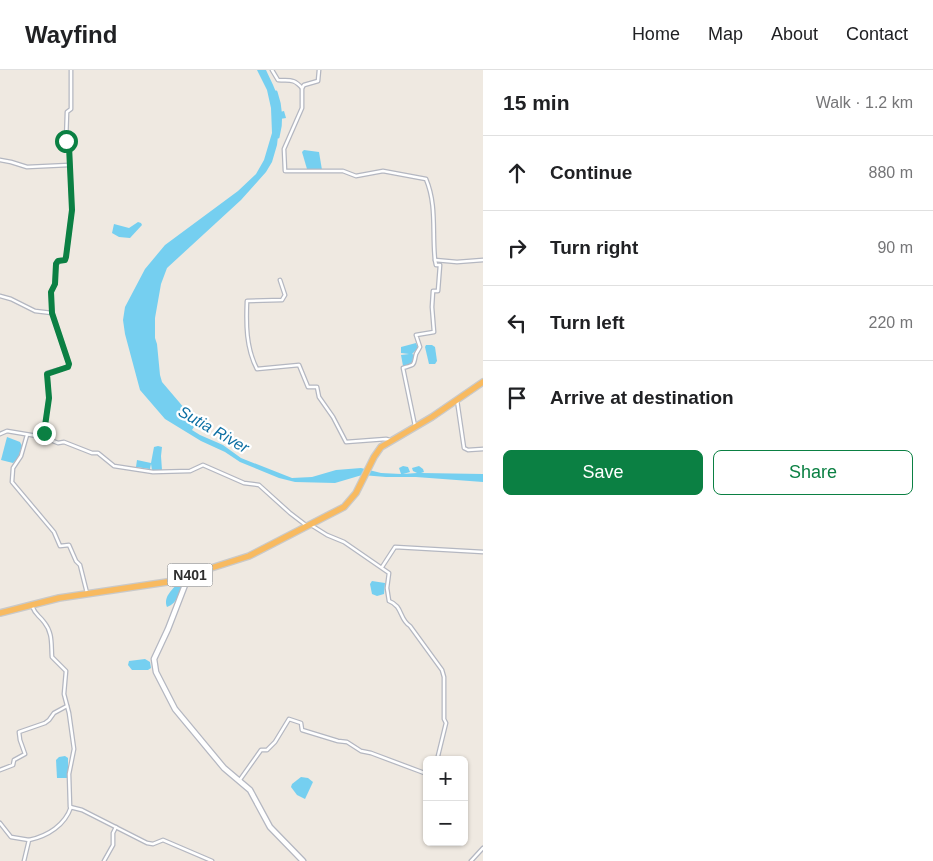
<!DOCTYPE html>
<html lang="en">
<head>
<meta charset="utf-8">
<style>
  body { margin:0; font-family:Helvetica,sans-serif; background:#f2f2f2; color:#202124 }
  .controls { position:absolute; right:15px; bottom:15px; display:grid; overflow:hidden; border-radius:8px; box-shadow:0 1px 4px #0004 }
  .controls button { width:45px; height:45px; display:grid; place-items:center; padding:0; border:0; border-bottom:1px solid #e0e0e0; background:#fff; color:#202124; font:25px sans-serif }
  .stop { position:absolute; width:15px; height:15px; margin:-11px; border:4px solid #0b8043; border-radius:50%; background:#fff }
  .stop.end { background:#0b8043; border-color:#fff; box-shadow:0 1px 5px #0008 }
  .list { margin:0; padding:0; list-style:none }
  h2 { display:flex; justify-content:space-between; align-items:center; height:65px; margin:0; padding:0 20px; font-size:21px }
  h2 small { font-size:16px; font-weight:400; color:#757577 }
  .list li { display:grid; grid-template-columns:32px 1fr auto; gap:15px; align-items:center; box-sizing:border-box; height:75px; padding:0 20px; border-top:1px solid #e0e0e0 }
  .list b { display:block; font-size:19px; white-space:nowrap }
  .list em { font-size:16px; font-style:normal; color:#757577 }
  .actions { display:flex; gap:10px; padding:15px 20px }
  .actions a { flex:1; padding:11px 0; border:1px solid #0b8043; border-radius:8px; text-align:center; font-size:18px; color:#0b8043 }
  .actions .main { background:#0b8043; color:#fff }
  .icon { flex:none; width:28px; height:28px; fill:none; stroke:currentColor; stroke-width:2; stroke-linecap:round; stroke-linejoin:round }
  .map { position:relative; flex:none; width:483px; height:791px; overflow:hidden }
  header { display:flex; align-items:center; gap:30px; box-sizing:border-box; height:70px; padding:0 25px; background:#fff; border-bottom:1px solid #e0e0e0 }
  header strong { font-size:24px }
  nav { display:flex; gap:28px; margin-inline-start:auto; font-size:18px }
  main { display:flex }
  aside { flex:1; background:#fff }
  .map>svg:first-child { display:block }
</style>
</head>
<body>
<header>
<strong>Wayfind</strong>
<nav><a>Home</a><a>Map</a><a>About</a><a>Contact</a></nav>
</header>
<main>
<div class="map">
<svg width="483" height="791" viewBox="0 0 483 791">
  <rect width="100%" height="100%" fill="#efe9e1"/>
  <g fill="#75cff0">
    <path d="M257,0H266C272,13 280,27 280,42L284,41L286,48L280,49L277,75L272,92L266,102L241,130L167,198L161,214L155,248V268L157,274L160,305L162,312L185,339L199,349L192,360L200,365L223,375L241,388L292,408L312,407L336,400L361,398L381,403L401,404L399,398L403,396L408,397L410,402L403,404L417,403L413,401L412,398L419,396L423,399L424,402L421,403L483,404V412L416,407H386L362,405L335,413L295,412L279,408L240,392L225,382L201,371L165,349L140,320L125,264L123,250L125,237L145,199L165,175L238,121L256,104L264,90L272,63L271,38L267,20Z"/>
    <polygon points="304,80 319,82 322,100 307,99 302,82"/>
    <polygon points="138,152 141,153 142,155 130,168 119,167 112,163 114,154 129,158"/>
    <polygon points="416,273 418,278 412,284 415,285 414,292 411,295 403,296 401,285 409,284 401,283 401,277"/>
    <polygon points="426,275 432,275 435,277 437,291 435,294 429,294 425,277"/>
    <polygon points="7,367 20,372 22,376 18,388 13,393 1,390"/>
    <polygon points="158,376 162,377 161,386 162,400 152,400 151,394 150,399 136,397 137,390 151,393 154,377"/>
    <polygon points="372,511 385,513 384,524 377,526 372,524 370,514"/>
    <path d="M178,513L182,514C179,523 178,533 167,537C163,527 172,520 178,513Z"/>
    <polygon points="145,589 150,592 151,598 148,600 132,600 128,595 129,591"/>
    <polygon points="59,687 65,686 68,688 68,708 57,708 56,690"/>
    <polygon points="301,707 308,708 313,712 305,729 297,725 291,717 292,714"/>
  </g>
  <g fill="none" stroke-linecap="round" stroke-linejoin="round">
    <path stroke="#75cff0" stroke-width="3" d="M276,22C281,36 282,53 278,67"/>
    <g stroke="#b4b7c1" stroke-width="5">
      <g id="minor">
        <path d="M272,0L278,10C290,11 293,8 302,18"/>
        <path d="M319,0L318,11L304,15L302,18V38L284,79L285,101H343L356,106L383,101L426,109C437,135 432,162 435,190L436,195H440L438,221H433L432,237L434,262L416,265L420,277C419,279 417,282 416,284C413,296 416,294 403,298L415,356"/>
        <polyline points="0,90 11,92 27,97 69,95"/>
        <polyline points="435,190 457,192 483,190"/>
        <path d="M280,210L285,225L282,230L247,231C246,254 246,278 257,299L299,295L308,317H317L319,327L333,347L346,372L386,369L390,370"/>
        <polyline points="0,226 11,229 35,241 52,243 69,294 68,297 47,303 49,328 43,367"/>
        <polyline points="52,243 51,222 55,214 56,193 58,191 65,190 66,187 72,140 69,76 66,71 67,42 71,39 71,0"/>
        <polyline points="457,330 464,378 468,380 483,379"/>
        <polyline points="0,364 7,361 43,367 58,373 64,372 92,383 98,383 114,396 153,402 190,401 203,395 244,413 259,415 290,443 307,456"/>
        <polyline points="27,365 21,386 13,398 12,412 54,462 60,476 69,475 76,491 80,495 87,523"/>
        <path d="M311,455L327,465L344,472L389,503L387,518L389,531C403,536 399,549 410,556L442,600L444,607V649L446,653L437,690"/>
        <polyline points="382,497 395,477 483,482"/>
        <path d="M32,536C36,546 38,544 44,552C53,563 51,574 52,587L66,601L64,624L69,643L74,679L69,704L70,737L82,740L147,773L153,774L163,770L212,791"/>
        <polyline points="0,700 13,695 14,690 25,684 20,670 19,662 45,653 49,650 54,643 67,636"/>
        <polyline points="239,711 261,680 267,680 275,672 289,649 301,653 302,660 338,671 347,672 361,681 371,683 427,704"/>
        <polyline points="0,753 11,767 29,770"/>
        <path d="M24,791L29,770C48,766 65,755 71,737"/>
        <polyline points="104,791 113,775 113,763 116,757"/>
        <polyline points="471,791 483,778"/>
      </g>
    </g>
    <g stroke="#b4b7c1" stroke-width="7">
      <polyline id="secondary" points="185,507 185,515 168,559 154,589 156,602 175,639 224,698 250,720 270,757 303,791"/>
    </g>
    <g stroke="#c9c9c9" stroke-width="8">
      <polyline id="trunk" points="0,543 59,528 167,512 249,486 344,437 356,423 374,387 381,377 432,347 483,312"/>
    </g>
    <use href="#minor" stroke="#fff" stroke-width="2.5"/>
    <use href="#secondary" stroke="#fff" stroke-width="4.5"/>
    <use href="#trunk" stroke="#f8ba60" stroke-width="5.5"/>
  </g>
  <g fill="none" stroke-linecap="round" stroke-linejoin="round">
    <polyline stroke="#0b8043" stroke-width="6" points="44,363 49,328 47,304 68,297 69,294 52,243 51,222 55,214 56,194 58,191 65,190 66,187 72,140 69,76 66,71"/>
  </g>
  <g text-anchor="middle" stroke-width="4.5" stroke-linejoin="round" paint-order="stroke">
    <rect fill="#fff" stroke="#6d6d6d" stroke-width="1" x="167.5" y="493.5" width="45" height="23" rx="4"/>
    <g font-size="14" font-weight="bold" fill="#2e2e2e">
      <text x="190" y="510">N401</text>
    </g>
    <g font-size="16" font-style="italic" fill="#0d6fa3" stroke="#fff">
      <text transform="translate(214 359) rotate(30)" y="6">Sutia River</text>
    </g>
  </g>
</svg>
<div class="controls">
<button>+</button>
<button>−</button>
</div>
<div class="stop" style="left:66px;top:71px"></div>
<div class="stop end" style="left:44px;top:363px"></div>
</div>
<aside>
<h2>15 min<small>Walk · 1.2 km</small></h2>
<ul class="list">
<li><svg class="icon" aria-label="ahead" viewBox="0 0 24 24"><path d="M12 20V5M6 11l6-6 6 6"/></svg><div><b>Continue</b></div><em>880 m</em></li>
<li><svg class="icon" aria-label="right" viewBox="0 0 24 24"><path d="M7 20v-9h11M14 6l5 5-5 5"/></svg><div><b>Turn right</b></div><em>90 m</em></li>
<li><svg class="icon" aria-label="left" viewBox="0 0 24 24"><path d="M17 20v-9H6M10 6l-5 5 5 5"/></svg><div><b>Turn left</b></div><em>220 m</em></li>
<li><svg class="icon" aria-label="arrive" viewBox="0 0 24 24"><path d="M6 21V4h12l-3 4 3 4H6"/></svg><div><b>Arrive at destination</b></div></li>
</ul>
<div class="actions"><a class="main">Save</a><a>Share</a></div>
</aside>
</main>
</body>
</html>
